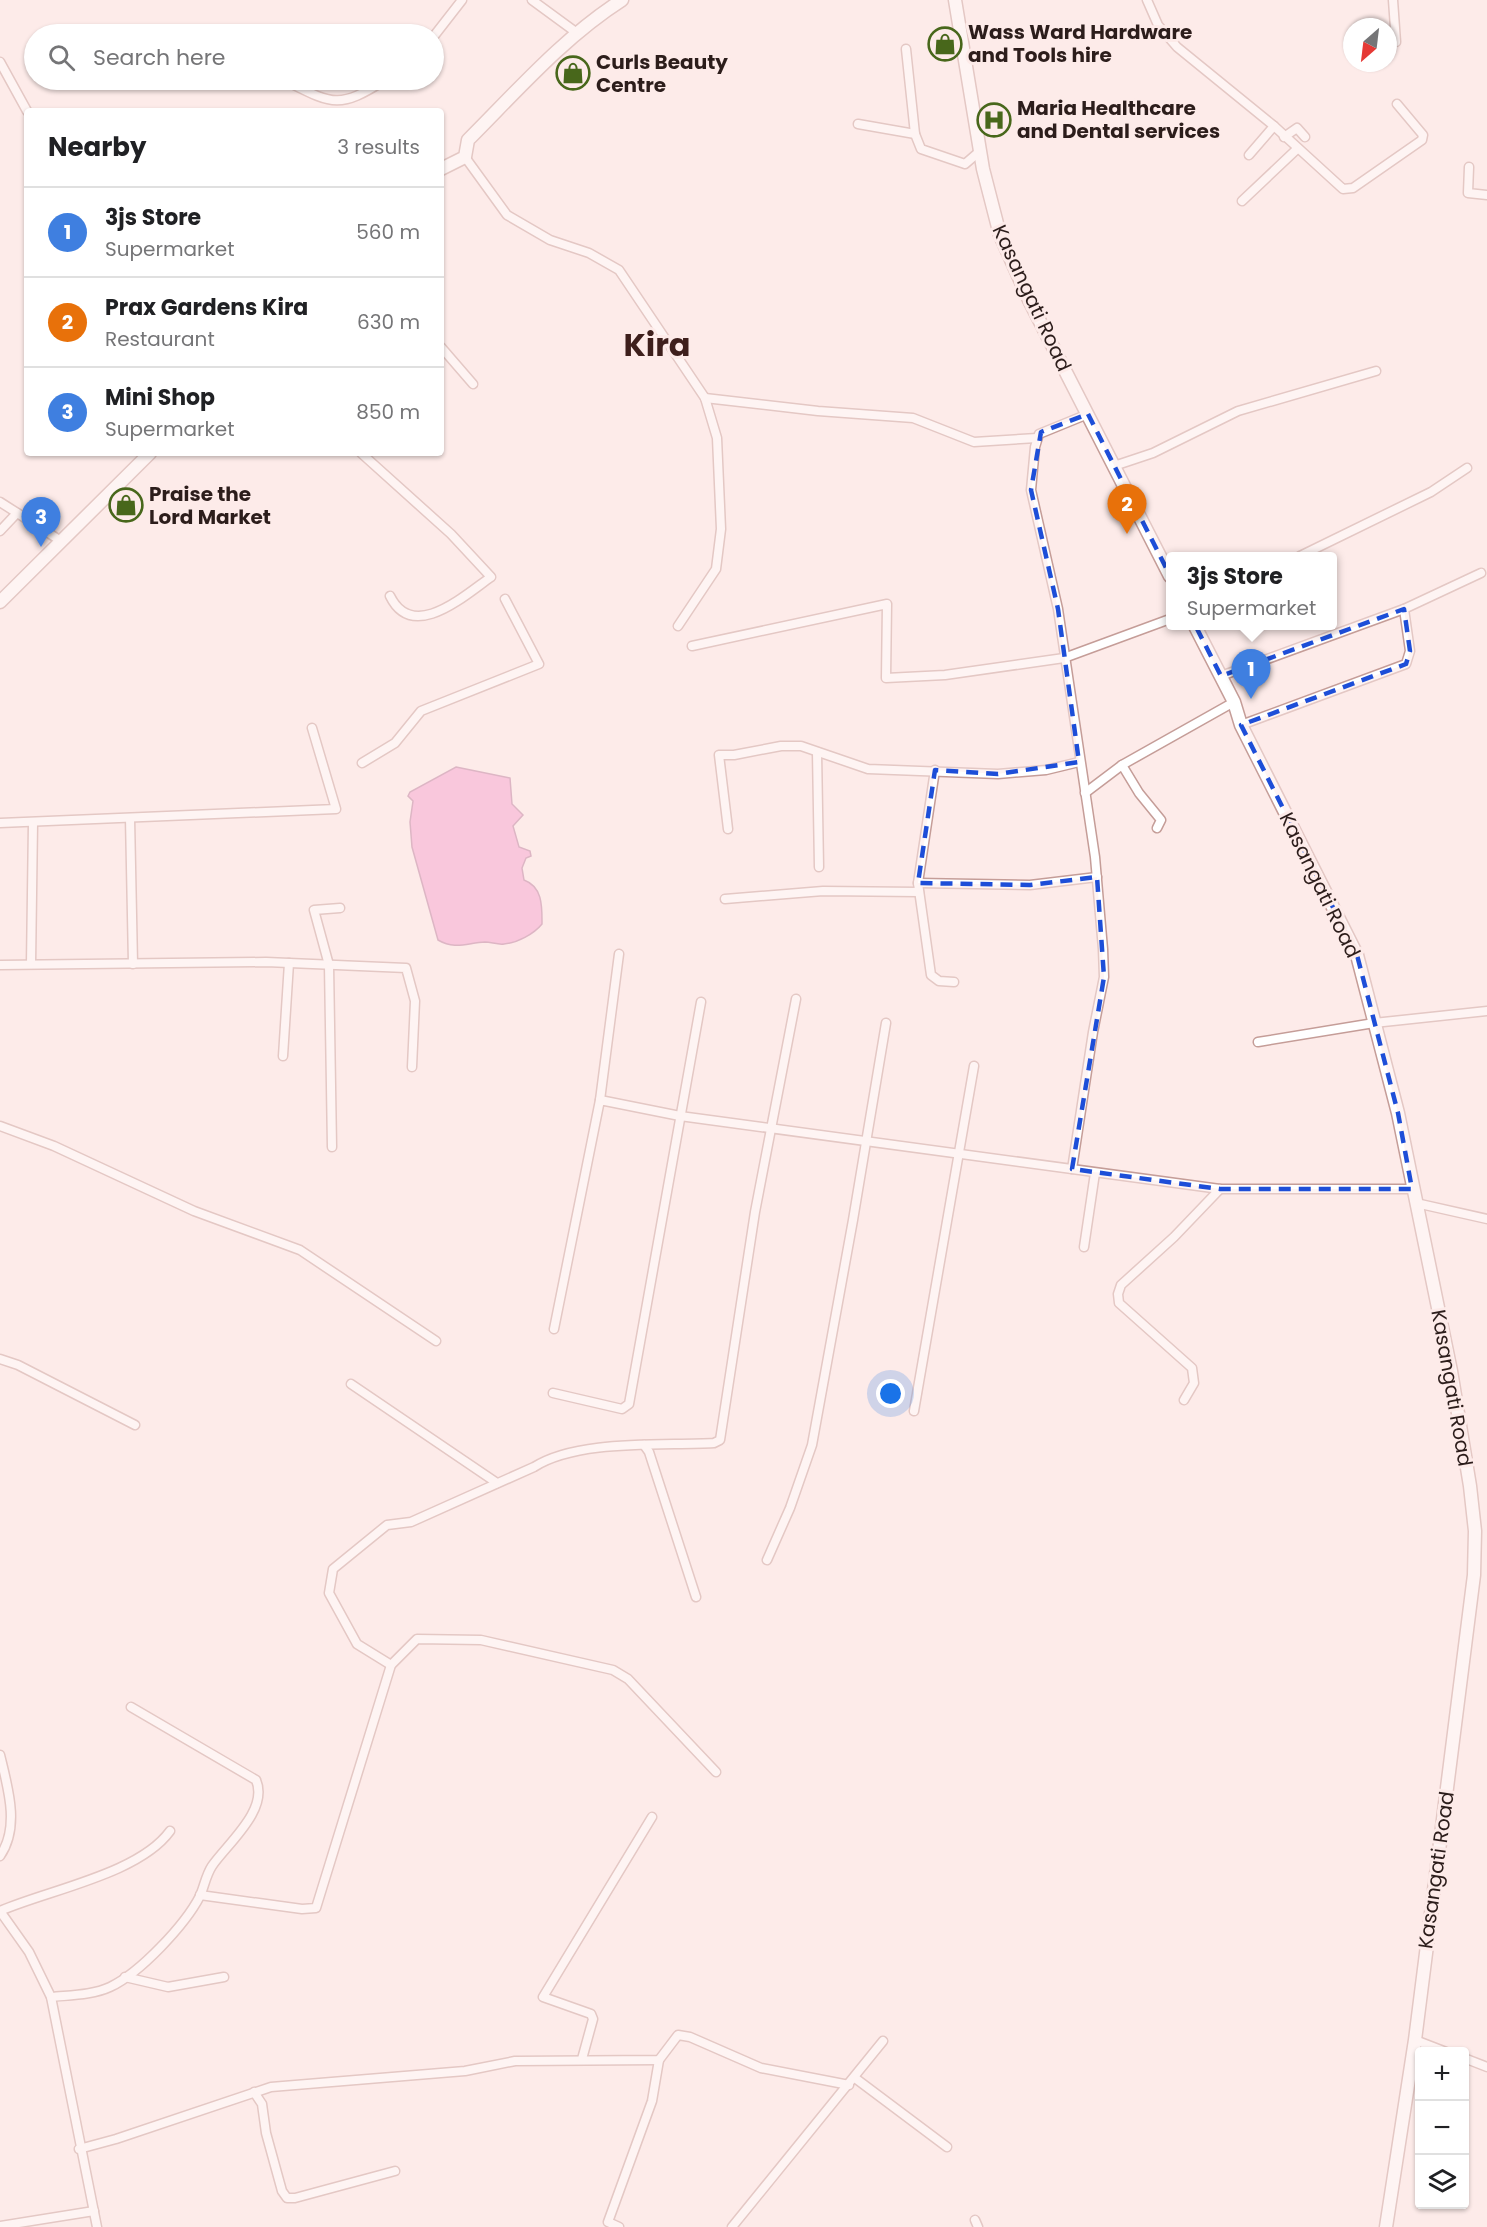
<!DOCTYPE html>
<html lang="en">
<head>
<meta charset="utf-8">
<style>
  body { margin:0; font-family:Poppins,sans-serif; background:#f2f2f2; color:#202124 }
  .controls { position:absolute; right:18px; bottom:18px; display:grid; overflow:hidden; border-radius:6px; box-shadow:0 2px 4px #0004 }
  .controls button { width:54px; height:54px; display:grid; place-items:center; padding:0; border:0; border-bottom:2px solid #e0e0e0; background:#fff; color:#202124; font:30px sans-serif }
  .compass { position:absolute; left:1343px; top:18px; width:54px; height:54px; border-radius:50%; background:#fff; box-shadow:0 2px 4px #0004; rotate:208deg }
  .you { position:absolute; left:891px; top:1394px; width:21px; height:21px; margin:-15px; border:4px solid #fff; border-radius:50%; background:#1a73e8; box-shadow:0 0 0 9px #1a73e833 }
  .badge { display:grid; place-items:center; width:39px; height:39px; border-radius:50%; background:#2563eb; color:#fff; font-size:20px; font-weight:700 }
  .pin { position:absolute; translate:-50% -50px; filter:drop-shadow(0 2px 3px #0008) }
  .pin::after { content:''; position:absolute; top:32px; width:21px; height:18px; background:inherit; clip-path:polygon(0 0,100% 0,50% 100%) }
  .popup { position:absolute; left:1166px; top:552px; width:171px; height:78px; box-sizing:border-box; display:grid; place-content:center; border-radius:6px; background:#fff; filter:drop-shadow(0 2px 4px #0005); font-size:20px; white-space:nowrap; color:#757577 }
  .popup b { font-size:22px; color:#202124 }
  .popup::after { content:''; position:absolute; left:50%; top:100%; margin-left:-12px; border:12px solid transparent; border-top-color:#fff }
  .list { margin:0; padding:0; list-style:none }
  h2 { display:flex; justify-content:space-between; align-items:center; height:78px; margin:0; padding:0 24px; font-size:26px }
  h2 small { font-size:20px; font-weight:400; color:#757577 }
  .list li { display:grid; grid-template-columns:39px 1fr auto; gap:18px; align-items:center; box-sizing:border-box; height:90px; padding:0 24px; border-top:2px solid #e0e0e0 }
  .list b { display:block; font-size:22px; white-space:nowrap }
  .list p { margin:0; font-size:20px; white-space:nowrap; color:#757577 }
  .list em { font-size:20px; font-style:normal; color:#757577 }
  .icon { flex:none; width:33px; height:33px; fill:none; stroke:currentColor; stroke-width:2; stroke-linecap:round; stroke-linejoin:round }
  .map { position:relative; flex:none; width:1487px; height:2227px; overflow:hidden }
  .search { position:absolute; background:#fff; box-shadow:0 2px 4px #0004; left:24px; top:24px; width:420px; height:66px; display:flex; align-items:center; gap:15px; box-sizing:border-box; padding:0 21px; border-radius:33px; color:#757577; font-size:22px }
  .panel { position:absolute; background:#fff; box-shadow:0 2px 4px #0004; left:24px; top:108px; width:420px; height:348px; border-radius:6px }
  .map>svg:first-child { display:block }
</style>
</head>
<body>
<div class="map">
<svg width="1487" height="2227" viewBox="0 0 1487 2227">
  <rect width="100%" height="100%" fill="#fdebe9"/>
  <path fill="#f39bcd" stroke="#b77598" stroke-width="1.5" d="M456,767L510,778L512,804L523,815L513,826L519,847L530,851L531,856L526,858L522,868L524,880C543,887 542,907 542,924C534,934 517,943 504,944C498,945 491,942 485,942C467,943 455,950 438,940L412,847L410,822L413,801L408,796L410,792Z"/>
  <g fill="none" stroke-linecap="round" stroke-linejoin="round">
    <g stroke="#c59d98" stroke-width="11">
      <g id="street">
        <polyline points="532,0 577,33"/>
        <polyline points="1147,0 1158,25 1177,47 1274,126 1343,189 1353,188 1422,140 1423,135 1397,104"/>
        <polyline points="1393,0 1396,42"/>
        <polyline points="434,36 462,0"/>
        <polyline points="906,49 915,134"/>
        <polyline points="0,62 27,111"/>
        <path d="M284,80C332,104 338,110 385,80"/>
        <polyline points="858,124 915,134 921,149 965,164 980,151"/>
        <polyline points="1284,137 1297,128 1305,137"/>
        <polyline points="1249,155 1274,126"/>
        <polyline points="465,157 507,215 550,240 589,253 619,270 705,398 717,438 721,529 716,569 678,626"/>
        <polyline points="1469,167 1468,193 1487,195"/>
        <polyline points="1242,201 1297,149"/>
        <polyline points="441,347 473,384"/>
        <polyline points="705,398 818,411 913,418 974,442 1037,438"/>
        <path d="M361,453L451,534L491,577C465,595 413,643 390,596"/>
        <polyline points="1114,466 1153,453 1238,411 1376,371"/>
        <polyline points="0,502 61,541"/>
        <polyline points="0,531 17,513"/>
        <polyline points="1300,556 1431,492 1467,468"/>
        <polyline points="692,646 887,604 886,678 945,675 1064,658 1170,619"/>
        <polyline points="1221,676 1404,609 1481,573"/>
        <polyline points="1241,725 1406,664 1410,651 1404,609"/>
        <polyline points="817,752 819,867"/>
        <polyline points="362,763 395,743 421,711 539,664 505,599"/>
        <polyline points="1122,765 1139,793 1161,820 1157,828"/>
        <polyline points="935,770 918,883 931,975 939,981 954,982"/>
        <polyline points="1085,793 1122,765 1234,702"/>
        <polyline points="130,818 133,964"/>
        <polyline points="0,823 336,809 312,728"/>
        <polyline points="728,829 719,755 734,755 781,746 801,746 868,769 998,774 1046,770 1079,762"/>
        <polyline points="918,883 1030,885 1097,877"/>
        <polyline points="725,899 823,891 919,892"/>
        <polyline points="31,964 33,823"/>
        <polyline points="0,965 266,962 406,968 415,1001 412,1067"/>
        <polyline points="1258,1042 1374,1023 1487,1011"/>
        <polyline points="283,1056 289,963"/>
        <polyline points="600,1100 619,954"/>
        <polyline points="0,1126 54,1146 194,1211 300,1250 436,1341"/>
        <polyline points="332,1147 329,965 314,910 340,908"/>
        <polyline points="1072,1169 1093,1032 1104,977 1103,949 1095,857 1058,609 1031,490 1035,447 1039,434 1088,414"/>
        <polyline points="1416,1203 1487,1219"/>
        <polyline points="1084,1247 1095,1173"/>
        <polyline points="554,1329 600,1100 680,1116 1220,1189 1412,1189"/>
        <polyline points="0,1359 18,1365 135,1425"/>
        <polyline points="351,1384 497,1483"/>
        <polyline points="553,1393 622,1409 629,1404 701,1002"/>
        <polyline points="1184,1400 1194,1383 1192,1368 1119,1303 1118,1294 1121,1285 1174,1237 1220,1189"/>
        <polyline points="914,1411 974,1066"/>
        <polyline points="644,1445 649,1452 696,1597"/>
        <polyline points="767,1560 790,1508 812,1445 853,1220 886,1023"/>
        <path d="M391,1665L357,1644L329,1593L333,1569L387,1525L411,1522L534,1467C578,1439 662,1446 714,1443L720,1440L755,1212L796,999"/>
        <path d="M0,1755C8,1788 20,1827 0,1856"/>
        <polyline points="200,1895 302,1909 316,1908 391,1665 417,1639 481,1640 613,1670 628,1679 716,1772"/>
        <polyline points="0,1911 29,1952 51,1997 97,2227"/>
        <path d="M0,1911C48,1890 139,1874 170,1831"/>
        <polyline points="125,1977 168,1987 224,1977"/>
        <path d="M51,1997C70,1995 93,1995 110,1987C140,1973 185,1925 200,1896C204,1887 206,1875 212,1866C227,1844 269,1810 256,1780L131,1707"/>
        <polyline points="1415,2040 1446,2052"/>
        <polyline points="1464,2058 1487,2067"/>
        <polyline points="582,2059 593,2019 591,2014 543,1997 652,1817"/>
        <polyline points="855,2078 947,2147"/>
        <polyline points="254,2092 262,2104 266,2133 282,2191 287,2198 295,2198 395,2171"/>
        <polyline points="79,2149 116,2139 271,2087 465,2071 515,2061 659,2060 678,2035 690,2037 761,2068 849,2085"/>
        <polyline points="975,2220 978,2227"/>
        <polyline points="0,2226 94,2211"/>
        <polyline points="619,2227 608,2222 652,2101 659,2060"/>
        <polyline points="732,2227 883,2041"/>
      </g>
    </g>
    <g stroke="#c59d98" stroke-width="15">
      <g id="secondary">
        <polyline points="955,0 983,169 1000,235 1029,300 1170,576"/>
        <path d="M441,169L465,157L468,140C517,91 564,37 622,0"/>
        <polyline points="0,602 150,453"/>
        <polyline points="1195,626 1234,702 1241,725 1357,955 1398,1113 1451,1371 1470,1486 1475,1531 1474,1575 1415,2040 1386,2227"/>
      </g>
    </g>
    <use href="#street" stroke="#fff" stroke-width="8"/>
    <use href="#secondary" stroke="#fff" stroke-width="12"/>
  </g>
  <path d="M0 0H1487V2227H0ZM1088,414L1221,676L1404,609L1410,651L1406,664L1241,725L1357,955L1398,1113L1412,1189H1220L1072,1169L1104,977L1097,877L1030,885L918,883L935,770L998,774L1079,762L1058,609L1031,490L1041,432Z" fill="#fdebe9" fill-opacity=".55" fill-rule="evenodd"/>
  <path fill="none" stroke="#1d4ed8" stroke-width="4.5" stroke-dasharray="12 8" stroke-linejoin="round" d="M1088,414L1221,676L1404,609L1410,651L1406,664L1241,725L1357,955L1398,1113L1412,1189H1220L1072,1169L1104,977L1097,877L1030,885L918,883L935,770L998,774L1079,762L1058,609L1031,490L1041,432Z"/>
  <defs>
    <g id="shop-ring" transform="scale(1.725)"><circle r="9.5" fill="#fdebe9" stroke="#48671b" stroke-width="1.5"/><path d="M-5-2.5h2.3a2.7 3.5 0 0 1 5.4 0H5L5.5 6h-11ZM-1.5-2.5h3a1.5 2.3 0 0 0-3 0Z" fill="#48671b"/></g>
    <g id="hospital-ring" transform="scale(1.725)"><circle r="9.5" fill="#fdebe9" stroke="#48671b" stroke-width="1.5"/><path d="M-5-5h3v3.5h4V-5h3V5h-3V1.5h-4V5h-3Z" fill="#48671b"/></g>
  </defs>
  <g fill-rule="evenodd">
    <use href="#shop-ring" x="945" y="44"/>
    <use href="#shop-ring" x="573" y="73"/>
    <use href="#hospital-ring" x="994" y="120"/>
    <use href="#shop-ring" x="126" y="505"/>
  </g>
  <g text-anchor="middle" stroke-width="6" stroke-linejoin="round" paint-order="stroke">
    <g font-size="20" font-weight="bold" fill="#2c1d1b" stroke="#fdebe9" text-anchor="start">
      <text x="968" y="39">Wass Ward Hardware<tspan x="968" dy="23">and Tools hire</tspan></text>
      <text x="596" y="69">Curls Beauty<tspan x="596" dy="23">Centre</tspan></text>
      <text x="1017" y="115">Maria Healthcare<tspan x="1017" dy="23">and Dental services</tspan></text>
      <text x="149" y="501">Praise the<tspan x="149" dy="23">Lord Market</tspan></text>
    </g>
    <g font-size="20" fill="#2c1d1b" stroke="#fdebe9">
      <text transform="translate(1032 298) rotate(65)" y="7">Kasangati Road</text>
      <text transform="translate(1320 885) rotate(64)" y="7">Kasangati Road</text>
      <text transform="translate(1452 1388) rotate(80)" y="7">Kasangati Road</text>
      <text transform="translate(1436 1870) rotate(-82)" y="7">Kasangati Road</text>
    </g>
    <g font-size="32" font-weight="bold" fill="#3e1f1c" stroke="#fdebe9">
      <text x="657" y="356">Kira</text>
    </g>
  </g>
</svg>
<div class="controls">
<button>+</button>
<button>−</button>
<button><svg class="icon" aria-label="layers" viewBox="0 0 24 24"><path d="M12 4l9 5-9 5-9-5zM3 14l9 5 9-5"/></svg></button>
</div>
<svg class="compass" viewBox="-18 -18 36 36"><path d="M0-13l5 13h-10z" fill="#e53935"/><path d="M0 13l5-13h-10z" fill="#757577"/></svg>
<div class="you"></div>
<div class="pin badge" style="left:1251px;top:699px;background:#3f7fe0">1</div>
<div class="popup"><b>3js Store</b>Supermarket</div>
<div class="pin badge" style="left:1127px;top:534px;background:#e8710a">2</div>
<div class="pin badge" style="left:41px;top:547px;background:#3f7fe0">3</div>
<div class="search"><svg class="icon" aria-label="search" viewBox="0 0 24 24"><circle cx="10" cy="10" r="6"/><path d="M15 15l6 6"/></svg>Search here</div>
<section class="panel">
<h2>Nearby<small>3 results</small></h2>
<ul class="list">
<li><span class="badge" style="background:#3f7fe0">1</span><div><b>3js Store</b><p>Supermarket</p></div><em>560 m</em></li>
<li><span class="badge" style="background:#e8710a">2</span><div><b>Prax Gardens Kira</b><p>Restaurant</p></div><em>630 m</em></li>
<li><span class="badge" style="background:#3f7fe0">3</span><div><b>Mini Shop</b><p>Supermarket</p></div><em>850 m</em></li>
</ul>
</section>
</div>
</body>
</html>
